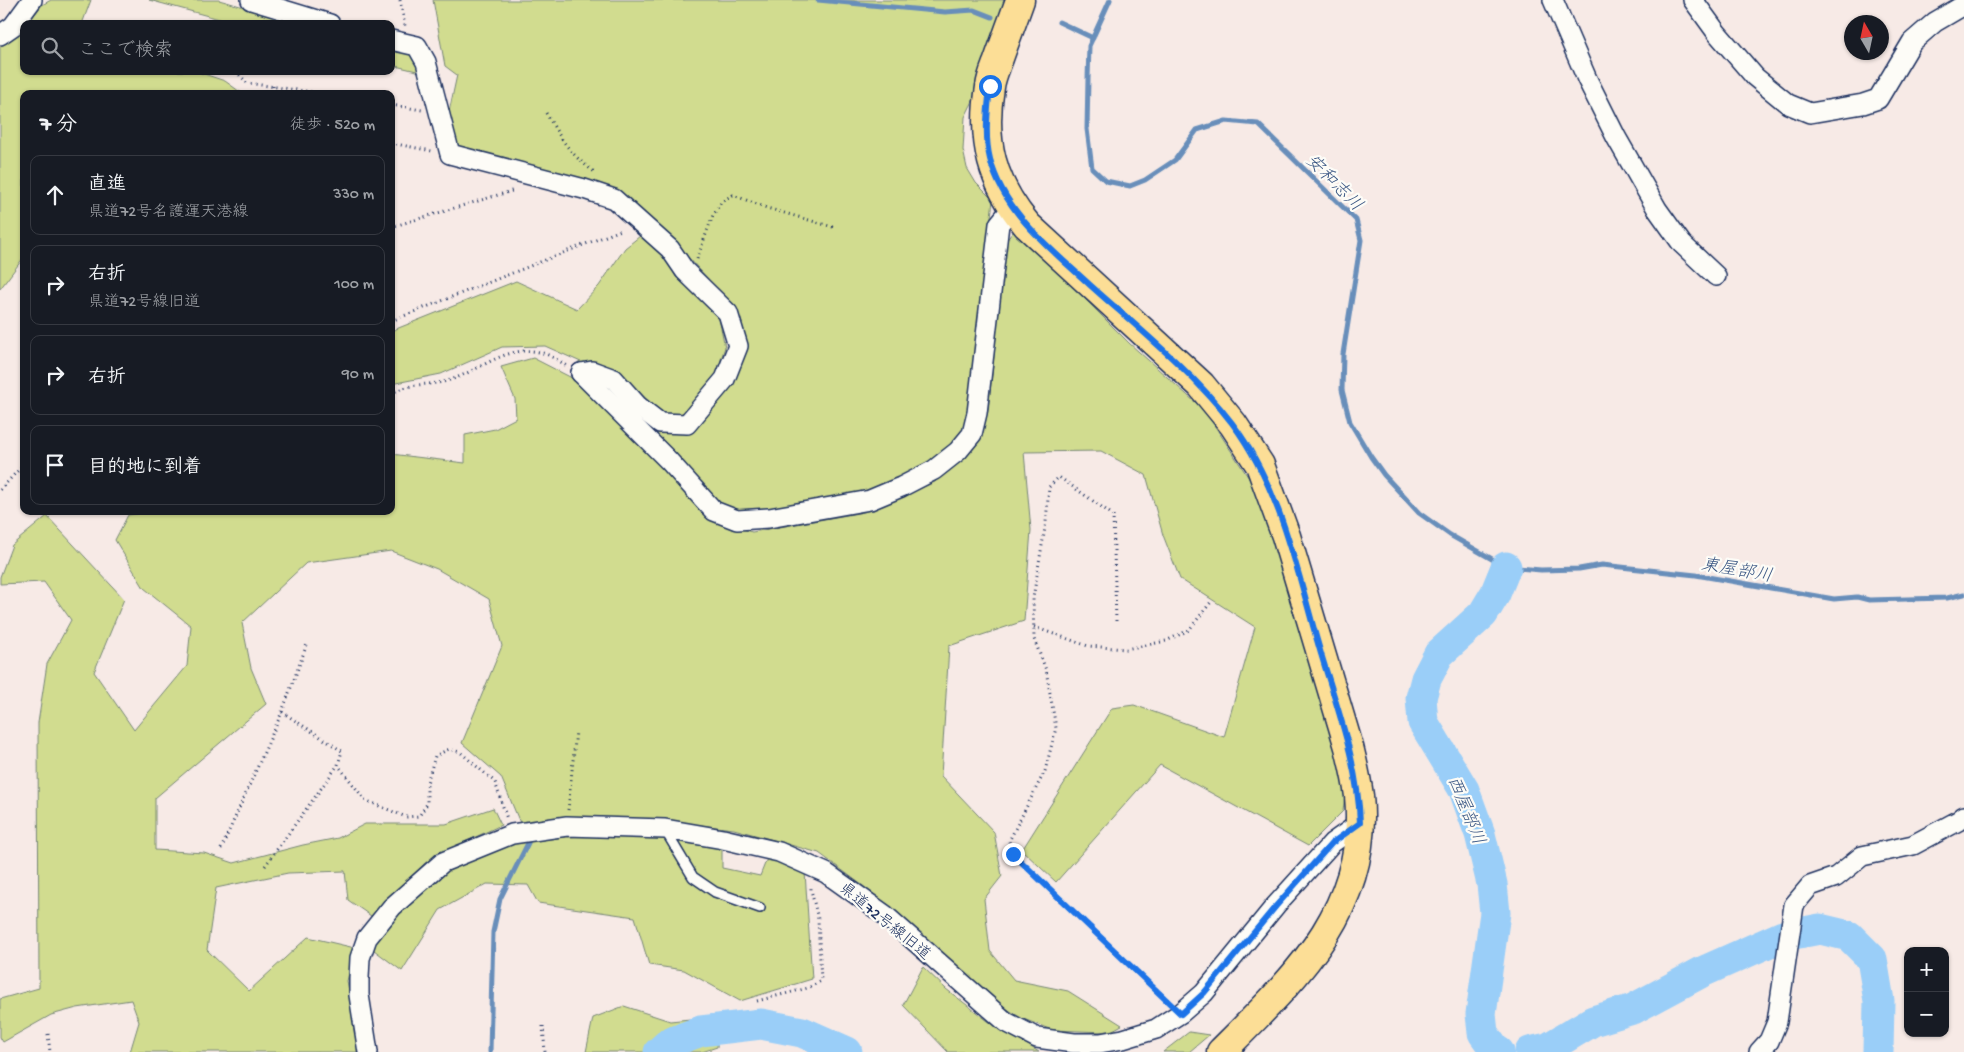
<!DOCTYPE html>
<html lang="ja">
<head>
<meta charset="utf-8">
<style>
  body { margin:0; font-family:"Gochi Hand","Klee One",sans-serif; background:#20242c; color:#f1f3f6 }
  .controls { position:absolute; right:15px; bottom:15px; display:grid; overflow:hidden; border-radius:10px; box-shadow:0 1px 4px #0004 }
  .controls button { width:45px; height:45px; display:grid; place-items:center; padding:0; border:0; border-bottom:1px solid #363941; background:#171b24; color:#f1f3f6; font:25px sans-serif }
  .compass { position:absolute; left:1844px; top:15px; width:45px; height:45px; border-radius:50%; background:#171b24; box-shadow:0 1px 4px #0004; rotate:351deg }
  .stop { position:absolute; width:15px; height:15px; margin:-11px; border:4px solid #1a73e8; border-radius:50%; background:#fff }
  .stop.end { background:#1a73e8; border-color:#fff; box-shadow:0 1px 5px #0008 }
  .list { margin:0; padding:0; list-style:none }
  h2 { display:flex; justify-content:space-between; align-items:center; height:65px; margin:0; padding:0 20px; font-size:21px }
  h2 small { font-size:16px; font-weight:400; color:#9ea1a6 }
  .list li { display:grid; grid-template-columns:32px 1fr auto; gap:15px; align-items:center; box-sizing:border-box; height:80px; margin:0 10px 10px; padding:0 10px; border:1px solid #363941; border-radius:10px }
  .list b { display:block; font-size:19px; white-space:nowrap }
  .list p { margin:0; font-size:16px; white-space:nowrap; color:#9ea1a6 }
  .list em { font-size:16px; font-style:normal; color:#9ea1a6 }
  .icon { flex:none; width:28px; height:28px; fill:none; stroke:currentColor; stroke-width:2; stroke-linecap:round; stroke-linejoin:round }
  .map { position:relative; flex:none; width:1964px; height:1052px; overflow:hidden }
  .search { position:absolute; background:#171b24; box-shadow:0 1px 4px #0004; left:20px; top:20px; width:375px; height:55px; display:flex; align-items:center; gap:12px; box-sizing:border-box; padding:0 18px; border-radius:10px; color:#9ea1a6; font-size:19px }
  .panel { position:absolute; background:#171b24; box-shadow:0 1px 4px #0004; left:20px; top:90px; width:375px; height:425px; border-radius:10px }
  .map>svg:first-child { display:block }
</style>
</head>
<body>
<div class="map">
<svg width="1964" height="1052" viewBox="0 0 1964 1052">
  <rect width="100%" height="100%" fill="#f7eae6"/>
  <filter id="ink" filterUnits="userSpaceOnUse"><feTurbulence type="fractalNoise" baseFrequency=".02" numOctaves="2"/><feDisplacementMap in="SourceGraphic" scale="10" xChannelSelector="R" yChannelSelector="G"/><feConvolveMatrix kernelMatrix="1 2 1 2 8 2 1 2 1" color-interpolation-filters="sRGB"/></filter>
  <g filter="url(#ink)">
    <g fill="#d1dc8f" stroke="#768676">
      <polygon points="51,0 91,0 82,24 27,24 42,5"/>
      <polygon points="149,0 219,0 304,24 238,24"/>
      <polygon points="433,0 1006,0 986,53 975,97 965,117 963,150 967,168 976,183 993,200 966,427 961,438 934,463 868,492 773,510 741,511 721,506 593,377 690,432 731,386 745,353 720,292 687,256 642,214 458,148 449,112 457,75 445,66"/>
      <polygon points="24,28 24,71 195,71 225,81 243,94 24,94 24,257 0,289 0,47"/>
      <polygon points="391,48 414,54 421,72 391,65"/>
      <polygon points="1015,229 1129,343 1205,411 1256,489 1315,668 1346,787 1343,811 1308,846 1160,765 1056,882 1022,850 1112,708 1134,705 1224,737 1255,627 1180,579 1163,535 1146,475 1101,451 1024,452 1031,530 1024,621 949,646 941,776 994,832 1002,876 984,899 990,951 1014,980 1068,991 1122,1025 1109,1032 1052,1030 1021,1018 980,991 894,909 819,853 734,829 647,819 528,821 520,823 501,777 462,743 502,646 489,599 437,569 391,551 306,563 242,623 251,668 266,704 155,798 155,850 204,853 234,863 303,845 338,838 365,824 446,824 493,808 501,825 446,851 425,863 371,916 348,900 345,871 288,873 216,888 207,950 249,991 308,937 355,948 347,981 361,1052 130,1052 139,1022 131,1000 77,1008 51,1015 3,1042 0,1037 0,999 39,988 38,723 47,664 71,620 44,582 0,584 0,577 12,545 47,516 124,599 94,672 134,730 187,666 191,626 144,588 115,540 128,515 158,511 391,511 391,454 465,463 465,435 495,429 516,418 515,399 501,367 533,358 570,377 676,479 710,520 752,532 864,512 935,482 977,439 988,412 1006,241"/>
      <polygon points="640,236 665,255 676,277 718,314 725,347 715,378 684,416 660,413 623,375 596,361 583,363 545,346 502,347 441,374 391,384 391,331 516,281 577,309 599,286 625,248"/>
      <polygon points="634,835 722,846 722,868 760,876 768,856 805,872 812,979 740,1001 684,970 649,965 635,917 538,903 528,885 487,884 440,910 402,971 370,947 401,909 447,871 512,844 564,837"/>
      <polygon points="923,967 946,989 988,1021 1039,1052 948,1052 903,1005"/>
      <polygon points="624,1006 670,1021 720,1016 717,1047 702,1052 586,1052 593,1018"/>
      <polygon points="1189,1032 1209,1035 1189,1052 1163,1052"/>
    </g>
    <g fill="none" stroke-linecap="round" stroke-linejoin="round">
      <g stroke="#678eba" stroke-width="5">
        <polyline points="818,0 945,12 974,10 992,17"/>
        <polyline points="1110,0 1089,46 1088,79 1087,129 1092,168 1106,181 1130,186 1145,180 1175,160 1197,130 1226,121 1258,124 1356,220 1361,240 1343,354 1342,390 1350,422 1371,457 1384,475 1419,513 1450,535 1506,567 1541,570 1579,569 1602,565 1696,575 1834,599 1857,597 1869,600 1947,598 1964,594"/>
        <polyline points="1059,22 1093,38"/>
        <polyline points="490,1052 493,932 500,899 528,843"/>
      </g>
      <g stroke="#9acef8" stroke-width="31">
        <polyline points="659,1052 669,1043 701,1031 761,1024 802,1032 847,1052"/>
        <polyline points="1499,1052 1496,1051 1483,1033 1481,1014 1495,913 1492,884 1480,834 1464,790 1423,722 1421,698 1426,679 1439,654 1483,614 1495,594 1506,567"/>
        <polyline points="1530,1052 1548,1048 1593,1021 1633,1009 1702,972 1783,936 1820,929 1849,936 1872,959 1879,1001 1878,1052"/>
      </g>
      <g stroke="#1b2f5e" stroke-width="12">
        <polyline id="service" points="665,830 693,877 715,892 760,908"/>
      </g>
      <g stroke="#1b2f5e" stroke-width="22">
        <g id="minor">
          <polyline points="251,0 330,24"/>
          <polyline points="1553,0 1587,79 1616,137 1657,209 1682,244 1716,276"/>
          <polyline points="1693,0 1717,33 1755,77 1788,104 1810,113 1863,104 1878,99 1912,42 1935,22 1964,5"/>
          <polyline points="0,35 13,26 32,0"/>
          <polyline points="391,40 417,46 426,62 450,154 584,189 614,199 670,249 685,271 728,313 738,346 725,379 687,424 660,423 638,406 614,379 592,371 581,373"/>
          <polyline points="581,373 669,461 714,511 737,520 769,518 870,500 901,487 934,470 958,451 972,434 977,413 999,224 1012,208"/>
          <polyline points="368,1052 359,995 359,978 360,958 367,938 392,907 443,862 512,834 567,826 665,829 723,839 779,852 826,873 885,915 1006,1022 1037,1038 1074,1043 1100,1043 1123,1039 1156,1029 1181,1013 1204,993 1276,905 1332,843 1360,823"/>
          <polyline points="1759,1052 1769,1041 1777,1022 1794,905 1810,886 1836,877 1862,856 1913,845 1958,821 1964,816"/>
        </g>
      </g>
      <g stroke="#1b2f5e" stroke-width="31">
        <path id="primary" d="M1020,0C1013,20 1005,41 998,61C995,69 991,78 990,87C981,142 992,183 1027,225L1201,385L1233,424L1260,465L1286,536L1349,747C1353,763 1357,780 1359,796C1370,909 1294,979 1221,1052"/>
      </g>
      <g stroke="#1b2f5e" stroke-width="3" stroke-dasharray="1 4" stroke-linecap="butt">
        <polyline points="400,0 405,26"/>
        <polyline points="236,71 247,83 326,94"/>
        <polyline points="273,86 273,94"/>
        <polyline points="391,105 422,110"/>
        <path d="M546,113C561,139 570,155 596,173"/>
        <polyline points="391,143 432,151"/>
        <polyline points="391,227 515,190"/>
        <polyline points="697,259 713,215 722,201 733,195 767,208 833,227"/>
        <polyline points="391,321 621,230"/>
        <path d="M391,394C411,381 429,387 450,380C479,371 506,345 539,352C549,354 559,361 567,366"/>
        <polyline points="0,490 24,464"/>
        <polyline points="1116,621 1113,515 1059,477 1049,487 1046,522 1033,598 1034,639 1046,670 1056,728 1045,771 1009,841 1013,854 1168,1001"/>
        <polyline points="1034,627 1088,646 1126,649 1166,641 1189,630 1211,602"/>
        <polyline points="282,712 307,644"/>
        <polyline points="568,810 576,731"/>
        <polyline points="221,849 282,712 342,751 338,765 365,800 406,817 419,816 427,804 427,783 435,756 449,749 460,752 495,782 507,819"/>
        <polyline points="265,866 338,765"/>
        <polyline points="757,1001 808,988 821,981 818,919 811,890 811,886"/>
        <polyline points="543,1026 545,1052"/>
        <polyline points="48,1034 50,1052"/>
      </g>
      <use href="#service" stroke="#fdfcf7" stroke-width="9"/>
      <use href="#minor" stroke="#fdfcf7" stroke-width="19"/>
      <use href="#primary" stroke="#fcde96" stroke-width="28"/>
    </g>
  </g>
  <g fill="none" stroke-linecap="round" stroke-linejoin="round" filter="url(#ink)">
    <path stroke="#1a73e8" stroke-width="6" d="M990,86C988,109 984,135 990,159C1004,213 1051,249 1090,285C1139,329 1192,371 1232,423C1281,488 1297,571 1319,647C1336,705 1358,762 1360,823L1332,843L1276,906L1204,993L1181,1014L1013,854"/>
  </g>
  <g text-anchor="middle" stroke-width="4.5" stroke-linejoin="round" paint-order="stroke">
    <g font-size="16" fill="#1b2f5e" stroke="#fdfcf7">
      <text transform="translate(886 920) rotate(39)" y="6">県道72号線旧道</text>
    </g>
    <g font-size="18" font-style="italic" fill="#3b5784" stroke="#fdfcf7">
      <text transform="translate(1335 182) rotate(45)" y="6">安和志川</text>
      <text transform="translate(1737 569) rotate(10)" y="6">東屋部川</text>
      <text transform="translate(1467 810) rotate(68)" y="6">西屋部川</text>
    </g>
  </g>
</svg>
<div class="controls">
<button>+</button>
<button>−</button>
</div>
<svg class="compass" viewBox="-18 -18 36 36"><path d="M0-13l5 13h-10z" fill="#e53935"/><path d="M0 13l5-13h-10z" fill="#9ea1a6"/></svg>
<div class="stop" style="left:990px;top:86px"></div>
<div class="stop end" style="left:1013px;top:854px"></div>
<div class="search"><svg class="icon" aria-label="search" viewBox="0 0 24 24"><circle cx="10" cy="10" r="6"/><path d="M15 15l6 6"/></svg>ここで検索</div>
<section class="panel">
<h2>7 分<small>徒歩 · 520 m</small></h2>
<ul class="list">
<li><svg class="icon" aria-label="ahead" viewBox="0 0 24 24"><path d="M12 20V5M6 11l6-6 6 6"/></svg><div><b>直進</b><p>県道72号名護運天港線</p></div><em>330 m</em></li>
<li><svg class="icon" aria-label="right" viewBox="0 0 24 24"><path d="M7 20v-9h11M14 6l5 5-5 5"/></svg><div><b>右折</b><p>県道72号線旧道</p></div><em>100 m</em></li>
<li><svg class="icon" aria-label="right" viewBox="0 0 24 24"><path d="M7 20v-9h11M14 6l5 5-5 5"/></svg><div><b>右折</b></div><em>90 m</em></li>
<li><svg class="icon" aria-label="arrive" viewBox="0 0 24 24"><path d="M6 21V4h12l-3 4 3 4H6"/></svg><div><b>目的地に到着</b></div></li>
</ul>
</section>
</div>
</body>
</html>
